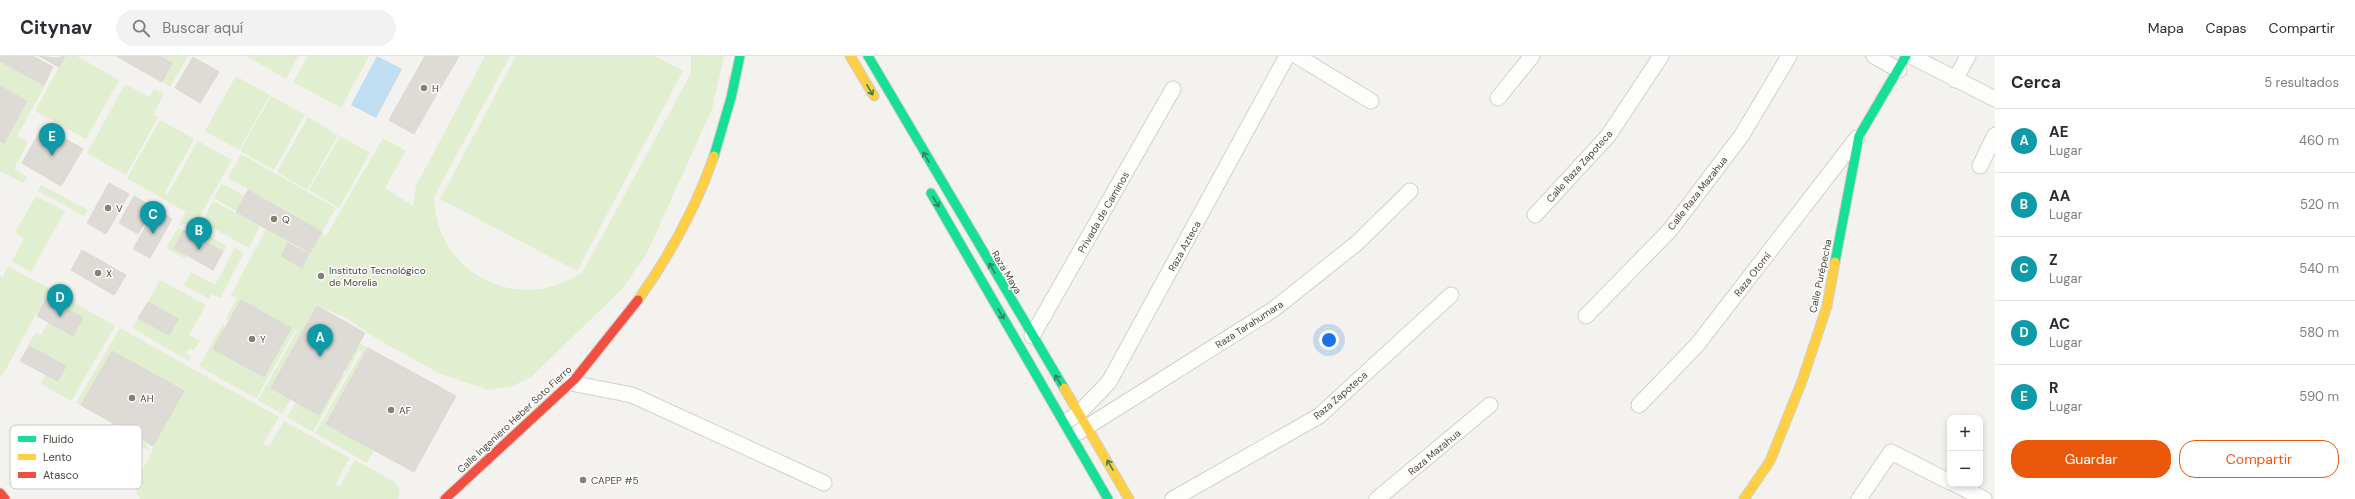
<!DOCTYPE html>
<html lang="es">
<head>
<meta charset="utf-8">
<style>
  body { margin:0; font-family:"DM Sans",sans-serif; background:#f2f2f3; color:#2b2b33 }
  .controls { position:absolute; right:12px; bottom:12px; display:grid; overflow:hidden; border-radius:8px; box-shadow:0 2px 6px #0003 }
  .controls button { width:36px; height:36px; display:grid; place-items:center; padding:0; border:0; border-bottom:1px solid #e1e1e2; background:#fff; color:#2b2b33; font:20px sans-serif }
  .you { position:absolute; left:1329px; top:284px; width:14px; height:14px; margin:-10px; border:3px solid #fff; border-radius:50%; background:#1a73e8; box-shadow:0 0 0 6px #1a73e833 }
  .badge { display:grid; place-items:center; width:26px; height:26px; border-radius:50%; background:#ea580c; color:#fff; font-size:13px; font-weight:700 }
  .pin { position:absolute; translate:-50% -33px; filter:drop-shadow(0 1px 2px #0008) }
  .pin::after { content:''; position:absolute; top:21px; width:14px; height:12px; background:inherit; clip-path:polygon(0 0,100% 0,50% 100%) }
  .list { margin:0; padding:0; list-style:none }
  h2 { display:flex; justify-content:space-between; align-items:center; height:52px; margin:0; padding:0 16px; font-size:17px }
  h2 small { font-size:13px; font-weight:400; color:#7c7c81 }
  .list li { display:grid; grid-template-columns:26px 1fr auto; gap:12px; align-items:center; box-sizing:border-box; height:64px; padding:0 16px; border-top:1px solid #e1e1e2 }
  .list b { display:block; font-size:15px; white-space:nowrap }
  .list p { margin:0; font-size:13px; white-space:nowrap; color:#7c7c81 }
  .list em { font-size:13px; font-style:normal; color:#7c7c81 }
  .actions { display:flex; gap:8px; padding:12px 16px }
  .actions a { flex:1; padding:9px 0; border:1px solid #ea580c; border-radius:16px; text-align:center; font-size:14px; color:#ea580c }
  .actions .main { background:#ea580c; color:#fff }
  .icon { flex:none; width:22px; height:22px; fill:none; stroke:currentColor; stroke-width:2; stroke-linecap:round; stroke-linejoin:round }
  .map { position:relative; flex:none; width:1995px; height:443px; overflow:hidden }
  header { display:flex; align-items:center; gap:24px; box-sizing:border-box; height:56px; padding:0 20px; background:#fff; border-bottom:1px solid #e1e1e2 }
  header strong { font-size:19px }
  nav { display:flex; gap:22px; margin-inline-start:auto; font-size:14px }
  .search { width:280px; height:36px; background:#f2f2f3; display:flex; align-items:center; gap:10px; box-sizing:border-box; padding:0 14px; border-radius:22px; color:#7c7c81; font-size:15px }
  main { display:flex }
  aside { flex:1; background:#fff }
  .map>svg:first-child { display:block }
</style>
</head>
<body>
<header>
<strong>Citynav</strong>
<div class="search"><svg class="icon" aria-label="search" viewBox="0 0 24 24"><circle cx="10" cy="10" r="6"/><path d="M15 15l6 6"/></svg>Buscar aquí</div>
<nav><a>Mapa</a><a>Capas</a><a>Compartir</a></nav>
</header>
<main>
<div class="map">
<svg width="1995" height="443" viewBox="0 0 1995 443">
  <rect width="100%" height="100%" fill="#f4f2ee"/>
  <g fill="#e1eecf">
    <polygon points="65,0 77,0 119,24 86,83 35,55"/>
    <polygon points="159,0 188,0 170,31 162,26 172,7"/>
    <polygon points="246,0 298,0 286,23"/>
    <polygon points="308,0 369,0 341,52 293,26"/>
    <path d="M485,0H510L434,141C435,198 483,240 540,233C555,231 569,224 582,217L691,17V0H724L712,53L647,197L623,232L530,322L510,331L488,334L440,318L377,283L345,261L317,250L271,332L291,343L282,358L258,344L297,275L295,274L256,343L199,310L223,268L264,321L291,272L241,244L229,265L225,264L237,242L231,239L266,173L289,186L281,200L302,212L321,178L326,180L383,82L406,95L385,132L413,150L416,130Z"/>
    <polygon points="516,0 655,0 683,15 577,215 440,143"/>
    <polygon points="0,5 45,30 17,80 28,86 14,113 27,121 23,127 0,115 0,85 4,87 27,45 0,30"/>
    <polygon points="236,20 270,39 239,94 205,75"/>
    <polygon points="125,28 149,41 154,33 164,38 153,59 158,61 126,119 87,97"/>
    <polygon points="271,40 305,59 274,114 240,95"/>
    <polygon points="308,61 338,79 307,134 277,116"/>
    <polygon points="160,64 194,83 164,138 167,139 198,85 232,104 196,167 179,169 186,156 127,122"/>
    <polygon points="340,80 370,97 339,152 309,134"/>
    <polygon points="241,98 336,152 322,176 228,122"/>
    <polygon points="222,128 245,140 237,155 214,142"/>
    <polygon points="41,129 88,154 84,160 38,135"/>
    <polygon points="36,140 65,155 31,216 12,205 24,182 15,176"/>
    <polygon points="213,145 260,170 249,192 202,166"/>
    <polygon points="193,171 227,190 223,196 190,177"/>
    <polygon points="178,172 184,174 174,191 187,200 186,203 166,192"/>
    <polygon points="235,192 244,197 220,242 212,238 209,243 184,229 191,216 215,229"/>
    <polygon points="8,210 50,233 2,320 0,319 0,220 3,221"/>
    <polygon points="160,224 206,249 189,279 200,285 194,294 189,292 186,297 191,300 189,305 132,272 138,262 168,279 178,263 148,246"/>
    <polygon points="55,236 115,270 71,345 41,328 46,319 58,325 66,310 28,289 35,277 41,279 48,267 73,280 83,263 53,246"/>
    <polygon points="120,272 279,361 263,388 269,390 284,365 350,402 335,428 340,430 355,404 395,426 400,434 398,443 140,443 133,430 152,396 153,390 184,335 112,295 81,349 76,347"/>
    <polygon points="359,287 368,292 326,368 374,394 367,407 315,377 362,296 359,294 347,317 343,315"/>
    <polygon points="342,318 345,319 313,376 287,361 296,346"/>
    <polygon points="115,370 145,387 150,395 113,374"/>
  </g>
  <polygon fill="#c0ddf1" points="377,0 402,13 376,62 351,49"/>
  <g fill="#dedbd6" stroke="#dcd9d4">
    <polygon points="0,0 33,0 53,11 44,29 0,5"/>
    <polygon points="39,0 56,2 65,0 59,11"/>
    <polygon points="116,0 159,0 172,7 162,26"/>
    <polygon points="425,0 459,0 414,78 389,64"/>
    <polygon points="193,1 219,16 200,47 175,32"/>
    <polygon points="0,30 27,45 4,87 0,85"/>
    <polygon points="43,70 83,93 61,130 22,107"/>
    <polygon points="109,127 129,138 106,178 87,167"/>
    <polygon points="248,134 322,176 310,197 236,156"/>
    <polygon points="134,140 153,151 138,178 119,167"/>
    <polygon points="156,153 172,163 150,202 133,193"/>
    <polygon points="184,174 223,196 213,214 174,192"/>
    <polygon points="288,187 309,198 302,212 281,200"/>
    <polygon points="82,194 126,219 114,239 71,214"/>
    <polygon points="46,242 83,262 73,280 37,260"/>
    <polygon points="241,244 291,272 264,321 213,293"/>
    <polygon points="148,246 178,263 169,279 138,262"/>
    <polygon points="317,250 365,277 319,359 271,332"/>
    <polygon points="29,290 66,310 58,325 20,305"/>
    <polygon points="368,292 456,340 414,416 326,368"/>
    <polygon points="112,295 184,335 153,390 81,349"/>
  </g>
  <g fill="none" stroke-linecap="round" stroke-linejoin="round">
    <g stroke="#d2d0cb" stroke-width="17">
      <g id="street">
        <polyline points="1297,0 1371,45"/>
        <polyline points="1874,0 1899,14"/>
        <polyline points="1911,0 1995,43"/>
        <polyline points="1955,24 1968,0"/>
        <polyline points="1498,42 1532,0"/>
        <polyline points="1980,110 1995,79"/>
        <polyline points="1535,159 1608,80 1661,0"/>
        <polyline points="1586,260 1670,174 1742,79 1789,0"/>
        <polyline points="1032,280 1173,33"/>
        <polyline points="571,327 632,339 824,427"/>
        <polyline points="1639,349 1697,289 1857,82"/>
        <polyline points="1070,363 1078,358 1109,326 1287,0"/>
        <polyline points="1079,376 1274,253 1357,187 1410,135"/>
        <polyline points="1955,428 1984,443"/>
        <polyline points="1173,443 1319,360 1451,239"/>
        <polyline points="1377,443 1490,349"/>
        <polyline points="1859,443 1891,396 1950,426"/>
      </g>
    </g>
    <g stroke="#d3cfc5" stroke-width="11">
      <g id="fast">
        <polyline points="868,0 1064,332"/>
        <polyline points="714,100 731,42 740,0"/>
        <polyline points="931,137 1108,443"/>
        <polyline points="1835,206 1859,80 1906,0"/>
      </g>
    </g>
    <g stroke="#d3cfc5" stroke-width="11">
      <g id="slow">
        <polyline points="850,0 874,40"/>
        <path d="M638,244C670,199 696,152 714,100"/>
        <polyline points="1064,332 1129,443"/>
        <polyline points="1744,443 1770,405 1802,325 1827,250 1835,206"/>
      </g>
    </g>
    <g stroke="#d3cfc5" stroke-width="11">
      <g id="jam">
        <polyline points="0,437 5,443"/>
        <polyline points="445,443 575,323 638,244"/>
      </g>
    </g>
    <use href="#street" stroke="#fdfdfc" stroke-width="15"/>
    <use href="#fast" stroke="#16e098" stroke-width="9"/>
    <use href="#slow" stroke="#ffcf43" stroke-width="9"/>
    <use href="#jam" stroke="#f24e42" stroke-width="9"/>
  </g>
  <defs><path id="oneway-shaft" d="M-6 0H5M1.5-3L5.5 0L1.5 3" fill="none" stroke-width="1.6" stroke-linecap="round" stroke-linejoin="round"/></defs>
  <g stroke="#36825f">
    <use href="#oneway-shaft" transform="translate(870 34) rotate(60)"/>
    <use href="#oneway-shaft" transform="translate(926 101) rotate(-121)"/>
    <use href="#oneway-shaft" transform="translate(936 146) rotate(60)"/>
    <use href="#oneway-shaft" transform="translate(992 212) rotate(-121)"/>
    <use href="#oneway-shaft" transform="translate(1001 258) rotate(60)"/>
    <use href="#oneway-shaft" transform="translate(1058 324) rotate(-121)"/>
    <use href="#oneway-shaft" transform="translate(1110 409) rotate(-120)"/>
  </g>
  <g fill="#868178" stroke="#fff" stroke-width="1.5">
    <circle cx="424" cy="32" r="4"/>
    <circle cx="108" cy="152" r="4"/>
    <circle cx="274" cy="163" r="4"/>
    <circle cx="98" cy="217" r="4"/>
    <circle cx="321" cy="220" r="4"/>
    <circle cx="252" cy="283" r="4"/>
    <circle cx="132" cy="342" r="4"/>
    <circle cx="391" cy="354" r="4"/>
    <circle cx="583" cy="424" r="4"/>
  </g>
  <g text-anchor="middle" stroke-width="3" stroke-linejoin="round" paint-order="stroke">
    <g font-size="10" fill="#4b4439" stroke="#fff" text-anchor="start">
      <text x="432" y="36">H</text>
      <text x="116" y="156">V</text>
      <text x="282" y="167">Q</text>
      <text x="329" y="218">Instituto Tecnológico<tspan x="329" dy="12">de Morelia</tspan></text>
      <text x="106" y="221">X</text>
      <text x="260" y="287">Y</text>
      <text x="140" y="346">AH</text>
      <text x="399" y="358">AF</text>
      <text x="591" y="428">CAPEP #5</text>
    </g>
    <g font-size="10" fill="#4b4439" stroke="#fff">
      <text transform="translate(1579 110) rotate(-48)" y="4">Calle Raza Zapoteca</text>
      <text transform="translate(1697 137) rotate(-52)" y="4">Calle Raza Mazahua</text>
      <text transform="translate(1103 156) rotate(-60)" y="4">Privada de Caminos</text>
      <text transform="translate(1184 190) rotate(-61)" y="4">Raza Azteca</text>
      <text transform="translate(1007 216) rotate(59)" y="4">Raza Maya</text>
      <text transform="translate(1752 218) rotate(-52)" y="4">Raza Otomí</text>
      <text transform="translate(1820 220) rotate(-78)" y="4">Calle Purépecha</text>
      <text transform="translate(1249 268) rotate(-33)" y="4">Raza Tarahumara</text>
      <text transform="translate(1340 339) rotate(-41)" y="4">Raza Zapoteca</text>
      <text transform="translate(514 363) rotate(-43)" y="4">Calle Ingeniero Heber Soto Fierro</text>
      <text transform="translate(1434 396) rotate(-40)" y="4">Raza Mazahua</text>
    </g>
  </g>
  <rect x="10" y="369" width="132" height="64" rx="6" fill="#fff" stroke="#c9c7c4" stroke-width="1"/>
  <rect x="18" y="380" width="18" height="6" fill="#16e098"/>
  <rect x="18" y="398" width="18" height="6" fill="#ffcf43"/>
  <rect x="18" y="416" width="18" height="6" fill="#f24e42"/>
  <g font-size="11" fill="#4b4439">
    <text x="43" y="387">Fluido</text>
    <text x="43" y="405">Lento</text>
    <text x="43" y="423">Atasco</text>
  </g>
</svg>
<div class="controls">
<button>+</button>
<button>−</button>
</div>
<div class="you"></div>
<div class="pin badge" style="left:320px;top:301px;background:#0f9aa8">A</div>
<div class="pin badge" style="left:199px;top:194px;background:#0f9aa8">B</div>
<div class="pin badge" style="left:153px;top:178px;background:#0f9aa8">C</div>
<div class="pin badge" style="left:60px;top:261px;background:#0f9aa8">D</div>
<div class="pin badge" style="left:52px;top:100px;background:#0f9aa8">E</div>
</div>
<aside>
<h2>Cerca<small>5 resultados</small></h2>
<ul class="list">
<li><span class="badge" style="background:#0f9aa8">A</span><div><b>AE</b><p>Lugar</p></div><em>460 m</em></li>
<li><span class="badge" style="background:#0f9aa8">B</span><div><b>AA</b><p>Lugar</p></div><em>520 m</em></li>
<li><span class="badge" style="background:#0f9aa8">C</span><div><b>Z</b><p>Lugar</p></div><em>540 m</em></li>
<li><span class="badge" style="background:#0f9aa8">D</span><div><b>AC</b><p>Lugar</p></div><em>580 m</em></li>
<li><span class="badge" style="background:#0f9aa8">E</span><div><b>R</b><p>Lugar</p></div><em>590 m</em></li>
</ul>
<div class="actions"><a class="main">Guardar</a><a>Compartir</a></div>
</aside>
</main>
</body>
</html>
